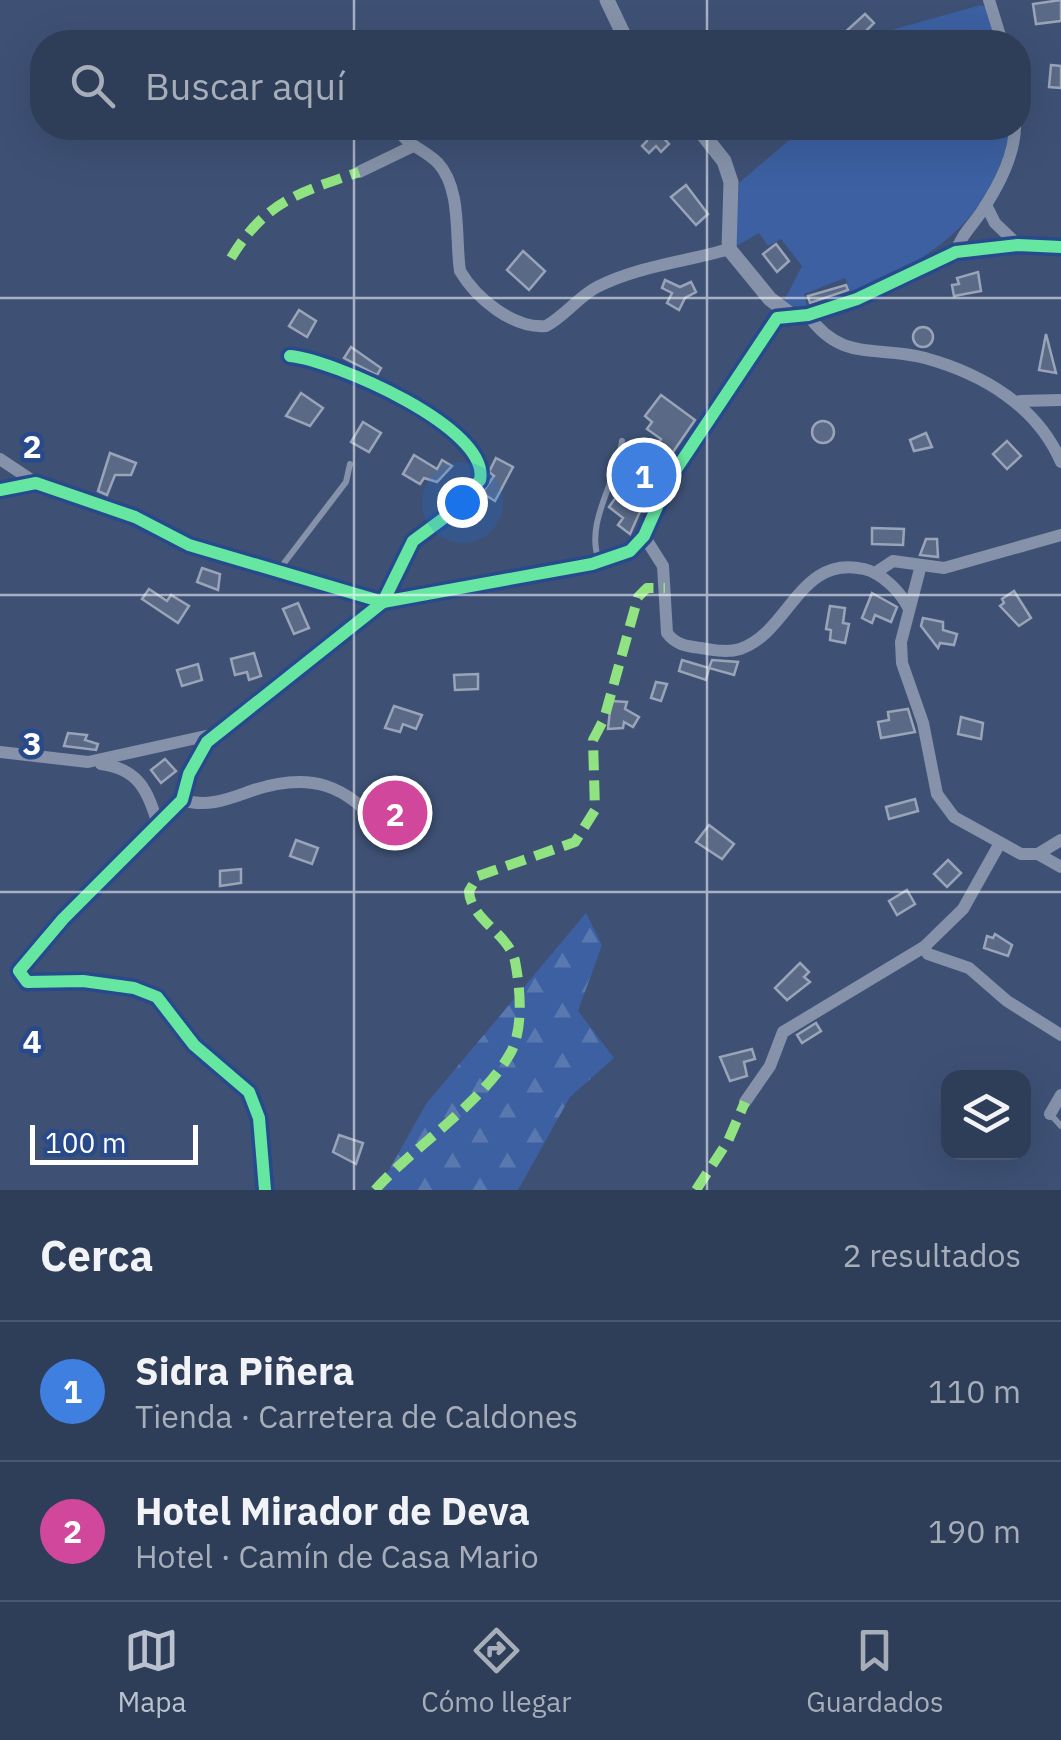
<!DOCTYPE html>
<html lang="es">
<head>
<meta charset="utf-8">
<style>
  body { margin:0; font-family:"IBM Plex Sans",sans-serif; background:#36445e; color:#f1f3f6 }
  .controls { position:absolute; right:30px; bottom:30px; display:grid; overflow:hidden; border-radius:20px; box-shadow:0 10px 40px #0002 }
  .controls button { width:90px; height:90px; display:grid; place-items:center; padding:0; border:0; border-bottom:2px solid #49566e; background:#2e3d58; color:#f1f3f6; font:50px sans-serif }
  .scale { position:absolute; left:30px; bottom:25px; width:168px; box-sizing:border-box; padding-left:10px; border:5px solid #fff; border-top:0; font-size:28px; line-height:35px; white-space:nowrap; color:#fff; -webkit-text-stroke:8px #28498b; paint-order:stroke }
  .you { position:absolute; left:462px; top:502px; width:35px; height:35px; margin:-25px; border:8px solid #fff; border-radius:50%; background:#1a73e8; box-shadow:0 0 0 15px #1a73e833 }
  .badge { display:grid; place-items:center; width:65px; height:65px; border-radius:50%; background:#bbc2cf; color:#fff; font-size:32px; font-weight:700 }
  .pin { position:absolute; translate:-50% -50%; border:5px solid #fff; box-shadow:0 2px 10px #0006 }
  .list { margin:0; padding:0; list-style:none }
  h2 { display:flex; justify-content:space-between; align-items:center; height:130px; margin:0; padding:0 40px; font-size:42px }
  h2 small { font-size:32px; font-weight:400; color:#a7aeba }
  .list li { display:grid; grid-template-columns:65px 1fr auto; gap:30px; align-items:center; box-sizing:border-box; height:140px; padding:0 40px; border-top:2px solid #49566e }
  .list b { display:block; font-size:38px; white-space:nowrap }
  .list p { margin:0; font-size:32px; white-space:nowrap; color:#a7aeba }
  .list em { font-size:32px; font-style:normal; color:#a7aeba }
  .icon { flex:none; width:55px; height:55px; fill:none; stroke:currentColor; stroke-width:2; stroke-linecap:round; stroke-linejoin:round }
  .map { position:relative; flex:none; width:1061px; height:1190px; overflow:hidden }
  .search { position:absolute; background:#2e3d58; box-shadow:0 10px 40px #0002; left:30px; right:30px; top:30px; height:110px; display:flex; align-items:center; gap:25px; box-sizing:border-box; padding:0 35px; border-radius:40px; color:#a7aeba; font-size:38px }
  .sheet { height:410px; background:#2e3d58 }
  nav { display:flex; justify-content:space-around; align-items:center; box-sizing:border-box; height:140px; border-top:2px solid #49566e; background:#2e3d58; font-size:28px; color:#a7aeba }
  nav a { display:grid; justify-items:center; gap:5px }
  nav .on { color:#bbc2cf }
  .map>svg:first-child { display:block }
</style>
</head>
<body>
<div class="map">
<svg width="1061" height="1190" viewBox="0 0 1061 1190">
  <defs>
    <pattern id="forest-firs" width="22" height="20" patternUnits="userSpaceOnUse" patternTransform="scale(2.5)"><rect width="22" height="20" fill="#3c60a1"/><path d="M5 1l3.5 6h-7zM16 11l3.5 6h-7z" fill="#5978af"/></pattern>
  </defs>
  <rect width="100%" height="100%" fill="#3e5175"/>
  <g fill="#3c60a1">
    <polygon points="981,5 986,7 995,42 868,42 873,35"/>
    <path d="M803,128H1011C990,224 934,255 852,296L845,278L804,294L808,310L783,303L802,266L781,239L768,246L759,233L735,247L739,183Z"/>
  </g>
  <polygon fill="url(#forest-firs)" points="586,913 602,945 578,1011 614,1058 570,1097 518,1190 378,1190 426,1104"/>
  <g fill="#5a6985" stroke="#99a4b8" stroke-width="2.5">
    <polygon points="1061,0 1061,21 1036,24 1033,4"/>
    <polygon points="865,14 874,23 859,38 864,42 850,42 842,35"/>
    <polygon points="1051,65 1061,66 1061,88 1049,87"/>
    <polygon points="643,128 665,128 659,133 669,144 661,152 656,146 649,153 642,146 647,141"/>
    <polygon points="686,185 708,214 696,225 671,197"/>
    <polygon points="776,244 789,261 777,272 763,254"/>
    <polygon points="523,251 545,271 529,290 507,270"/>
    <polygon points="978,272 981,291 954,296 952,285 959,284 957,278"/>
    <polygon points="665,280 680,287 691,282 696,292 685,298 679,310 667,303 672,293 662,288"/>
    <polygon points="846,285 848,290 810,303 808,296"/>
    <polygon points="299,310 316,321 307,337 289,326"/>
    <circle cx="923" cy="337" r="10"/>
    <polygon points="1046,334 1056,373 1039,370"/>
    <polygon points="351,347 381,368 377,375 344,358"/>
    <polygon points="301,393 323,408 310,426 286,416"/>
    <polygon points="661,395 695,420 655,478 630,534 618,525 623,518 609,507 633,473 623,465 633,454 643,463 661,439 647,429 652,422 645,416"/>
    <circle cx="823" cy="432" r="11"/>
    <polygon points="363,422 381,433 369,452 351,442"/>
    <polygon points="926,433 932,447 914,451 910,440"/>
    <polygon points="1007,441 1021,456 1007,469 993,454"/>
    <polygon points="110,453 136,463 131,475 115,475 107,495 98,491"/>
    <polygon points="414,455 437,469 442,460 452,466 437,482 424,478 420,484 403,474"/>
    <polygon points="496,458 513,467 495,501 482,493 494,476 489,472"/>
    <polygon points="872,528 904,529 903,545 872,544"/>
    <polygon points="926,539 937,539 938,557 920,555"/>
    <polygon points="202,568 220,574 218,590 197,582"/>
    <polygon points="149,589 167,601 171,595 189,606 178,623 142,599"/>
    <polygon points="1014,591 1031,618 1019,626 1000,606 1004,603 1002,599"/>
    <polygon points="872,593 897,607 891,622 875,615 872,623 862,618"/>
    <polygon points="298,603 309,628 294,634 283,609"/>
    <polygon points="830,606 845,608 843,623 849,624 845,643 830,640 831,630 826,629"/>
    <polygon points="923,618 943,622 943,630 957,634 954,645 940,643 938,648 921,626"/>
    <polygon points="254,653 261,676 249,680 247,672 235,675 231,659"/>
    <polygon points="682,660 709,668 706,680 679,671"/>
    <polygon points="712,660 738,662 734,675 709,668"/>
    <polygon points="198,664 202,680 182,686 177,670"/>
    <polygon points="478,674 478,689 455,690 454,675"/>
    <polygon points="656,682 667,684 661,701 651,698"/>
    <polygon points="611,701 627,702 625,709 639,717 633,727 624,722 623,728 608,729"/>
    <polygon points="394,706 422,715 416,729 403,724 400,732 385,728"/>
    <polygon points="908,709 915,732 881,738 878,722 889,720 888,712"/>
    <polygon points="961,717 983,723 981,739 958,734"/>
    <polygon points="68,733 87,735 85,740 98,744 96,750 64,746"/>
    <polygon points="165,759 176,771 161,783 151,770"/>
    <polygon points="383,789 417,817 420,825 402,841 367,799 365,793"/>
    <polygon points="915,799 918,811 889,819 886,807"/>
    <polygon points="709,825 734,844 722,859 696,842"/>
    <polygon points="296,840 318,848 312,864 290,856"/>
    <polygon points="948,860 961,873 947,887 934,874"/>
    <polygon points="241,869 241,883 220,886 220,871"/>
    <polygon points="907,890 915,904 897,915 889,901"/>
    <polygon points="995,934 1012,945 1008,956 984,948 987,936 993,938"/>
    <polygon points="800,963 809,972 804,977 810,982 787,1000 775,988"/>
    <polygon points="816,1023 821,1031 802,1043 797,1035"/>
    <polygon points="752,1049 755,1059 744,1062 747,1076 730,1081 720,1057"/>
    <polygon points="339,1135 363,1143 356,1164 333,1152"/>
  </g>
  <g fill="none" stroke-linecap="round" stroke-linejoin="round">
    <g stroke="#8592a9" stroke-width="6">
      <path d="M599,560C584,523 618,479 622,441"/>
      <polyline points="278,571 346,482 350,464"/>
      <polyline points="1051,1115 1061,1126"/>
    </g>
    <g stroke="#8592a9" stroke-width="12">
      <polyline points="989,0 1002,42"/>
      <path d="M397,128C408,147 423,148 438,163C462,189 455,238 460,271C476,298 513,329 546,326C565,316 578,297 597,287C638,266 685,262 729,249"/>
      <polyline points="359,172 411,147"/>
      <polyline points="986,205 995,223 1018,245"/>
      <path d="M956,252C961,235 972,226 982,211C998,187 1014,156 1015,128"/>
      <path d="M808,315C842,363 877,345 925,358C983,374 1037,406 1061,462"/>
      <polyline points="1020,401 1061,400"/>
      <polyline points="0,459 36,483"/>
      <path d="M644,536L663,566L667,633C676,645 686,646 701,648C713,650 727,653 740,649C790,632 799,554 864,569C882,573 901,592 909,609"/>
      <polyline points="921,565 901,642 902,663 923,723 937,794 954,817 1021,854 1038,854 1061,840"/>
      <polyline points="875,573 893,561 944,568 1061,535"/>
      <polyline points="0,752 88,762 215,734"/>
      <path d="M101,764C139,769 147,790 158,824"/>
      <path d="M182,800C207,808 228,799 251,791C310,771 347,784 384,831"/>
      <polyline points="1038,854 1061,867"/>
      <polyline points="924,947 928,954 969,968 1007,1001 1061,1035"/>
      <polyline points="745,1102 770,1066 783,1032 924,947 963,909 1000,843"/>
      <polyline points="1050,1114 1061,1095"/>
      <path d="M265,1190L259,1118L249,1092L194,1045L157,997L134,988L83,981L27,982L19,971L63,919L182,800L189,774L207,742L383,602L413,541L448,515L480,480C491,428 333,360 290,356"/>
    </g>
    <g stroke="#8592a9" stroke-width="15">
      <polyline points="607,0 627,42"/>
      <polyline points="698,128 724,161 731,182 729,249 770,299 790,314"/>
      <polyline points="0,490 36,483 135,517 189,545 383,602 592,564 630,551 644,536 669,480 777,318 808,315 857,299 956,252 1018,245 1061,247"/>
    </g>
    <g stroke="#91e382" stroke-width="10" stroke-dasharray="20 10" stroke-linecap="butt">
      <path d="M231,258C266,201 298,193 359,172"/>
      <path d="M375,1190C414,1146 483,1103 511,1052C524,1027 520,987 515,961C509,934 470,919 469,891L478,876L575,842L595,810L593,740L604,719L638,597L647,588H665"/>
      <polyline points="696,1190 728,1141 745,1102"/>
    </g>
    <g stroke="#28498b" stroke-width="19">
      <g id="cycleway">
        <polyline points="0,490 36,483 135,517 189,545 383,602 592,564 630,551 644,536 669,480 777,318 808,315 857,299 956,252 1018,245 1061,247"/>
        <path d="M265,1190L259,1118L249,1092L194,1045L157,997L134,988L83,981L27,982L19,971L63,919L182,800L189,774L207,742L383,602L413,541L448,515L480,480C491,428 333,360 290,356"/>
      </g>
    </g>
    <use href="#cycleway" stroke="#66e7a1" stroke-width="12"/>
  </g>
  <path fill="none" stroke="#fff" stroke-width="2.5" stroke-opacity="0.55" d="M354,0V42M707,0V42M354,128V1190M707,128V1190M0,298H1061M0,595H1061M0,892H1061"/>
  <g font-size="32" text-anchor="middle" font-weight="bold" fill="#fff" stroke="#28498b" stroke-width="9" stroke-linejoin="round" paint-order="stroke">
    <text x="32" y="458">2</text>
    <text x="32" y="755">3</text>
    <text x="32" y="1053">4</text>
  </g>
</svg>
<div class="controls">
<button><svg class="icon" aria-label="layers" viewBox="0 0 24 24"><path d="M12 4l9 5-9 5-9-5zM3 14l9 5 9-5"/></svg></button>
</div>
<div class="scale">100 m</div>
<div class="you"></div>
<div class="pin badge" style="left:644px;top:475px;background:#3f7fe0">1</div>
<div class="pin badge" style="left:395px;top:813px;background:#d1479c">2</div>
<div class="search"><svg class="icon" aria-label="search" viewBox="0 0 24 24"><circle cx="10" cy="10" r="6"/><path d="M15 15l6 6"/></svg>Buscar aquí</div>
</div>
<section class="sheet">
<h2>Cerca<small>2 resultados</small></h2>
<ul class="list">
<li><span class="badge" style="background:#3f7fe0">1</span><div><b>Sidra Piñera</b><p>Tienda · Carretera de Caldones</p></div><em>110 m</em></li>
<li><span class="badge" style="background:#d1479c">2</span><div><b>Hotel Mirador de Deva</b><p>Hotel · Camín de Casa Mario</p></div><em>190 m</em></li>
</ul>
</section>
<nav>
<a class="on"><svg class="icon" aria-label="map" viewBox="0 0 24 24"><path d="M3 6l6-2 6 2 6-2v14l-6 2-6-2-6 2zM9 4v14M15 6v14"/></svg>Mapa</a>
<a><svg class="icon" aria-label="directions" viewBox="0 0 24 24"><path d="M12 3l9 9-9 9-9-9zM9 14v-3h6M13 9l2 2-2 2"/></svg>Cómo llegar</a>
<a><svg class="icon" aria-label="saved" viewBox="0 0 24 24"><path d="M7 4h10v16l-5-4-5 4z"/></svg>Guardados</a>
</nav>
</body>
</html>
